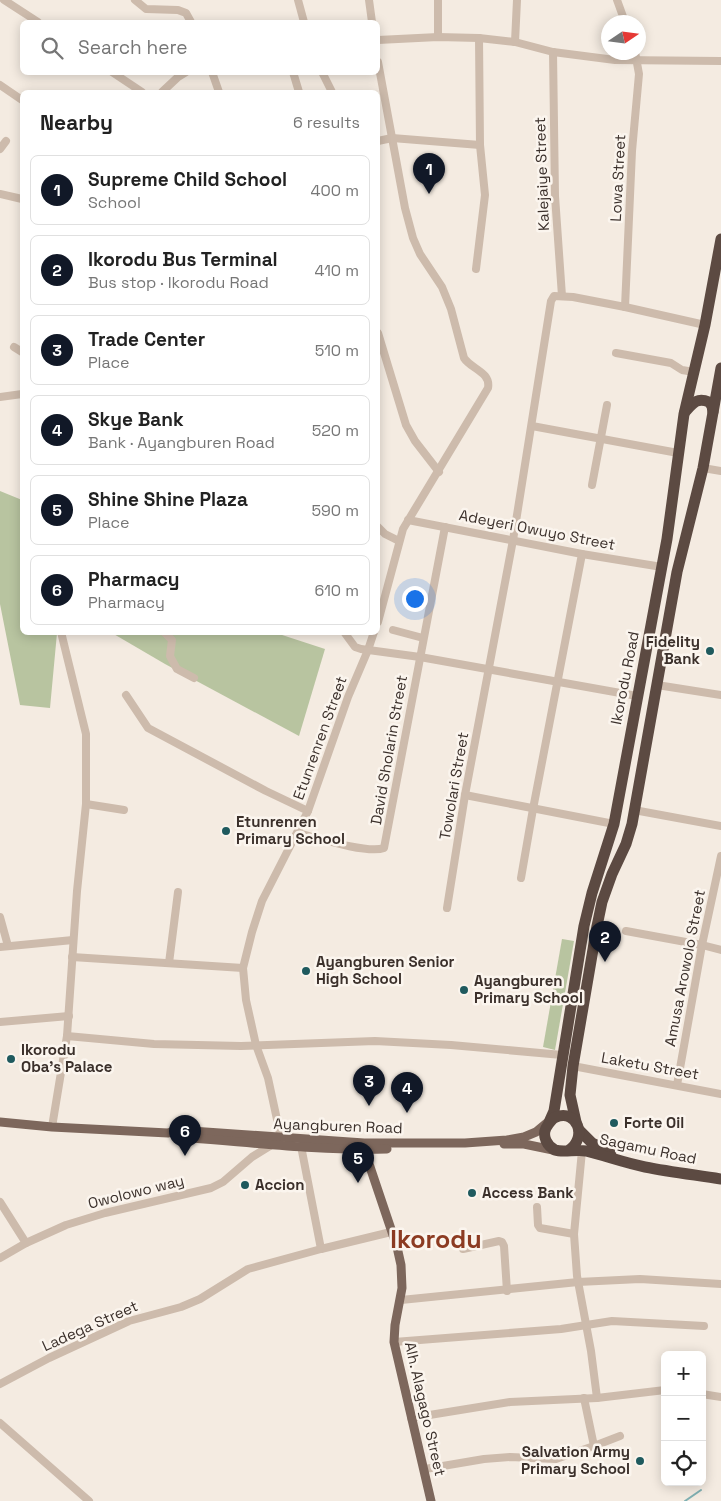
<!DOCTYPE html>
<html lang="en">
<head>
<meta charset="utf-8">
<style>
  body { margin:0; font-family:"Space Grotesk",sans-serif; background:#f2f2f2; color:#222 }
  .controls { position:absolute; right:15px; bottom:15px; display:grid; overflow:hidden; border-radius:8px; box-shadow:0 2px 12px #0003 }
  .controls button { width:45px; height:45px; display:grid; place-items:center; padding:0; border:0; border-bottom:1px solid #e0e0e0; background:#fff; color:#222; font:25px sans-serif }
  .compass { position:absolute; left:601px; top:15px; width:45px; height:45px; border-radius:50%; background:#fff; box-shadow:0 2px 12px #0003; rotate:77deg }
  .you { position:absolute; left:414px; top:598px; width:18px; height:18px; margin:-12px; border:4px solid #fff; border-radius:50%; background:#1a73e8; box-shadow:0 0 0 8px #1a73e833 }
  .badge { display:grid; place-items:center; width:32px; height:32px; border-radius:50%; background:#111827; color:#fff; font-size:16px; font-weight:700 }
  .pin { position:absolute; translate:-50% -41px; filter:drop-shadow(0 1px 2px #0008) }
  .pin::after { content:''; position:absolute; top:26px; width:18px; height:15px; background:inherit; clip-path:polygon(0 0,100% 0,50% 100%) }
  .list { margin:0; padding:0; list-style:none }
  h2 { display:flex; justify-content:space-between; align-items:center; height:65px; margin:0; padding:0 20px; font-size:21px }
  h2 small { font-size:16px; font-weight:400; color:#767676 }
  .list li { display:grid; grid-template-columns:32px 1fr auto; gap:15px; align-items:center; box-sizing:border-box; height:70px; margin:0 10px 10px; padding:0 10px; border:1px solid #e0e0e0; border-radius:8px }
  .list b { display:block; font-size:19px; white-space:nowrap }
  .list p { margin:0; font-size:16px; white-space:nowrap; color:#767676 }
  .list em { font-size:16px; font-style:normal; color:#767676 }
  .icon { flex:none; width:28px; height:28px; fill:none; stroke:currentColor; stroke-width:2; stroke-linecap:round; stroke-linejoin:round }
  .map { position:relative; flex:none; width:721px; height:1501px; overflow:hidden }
  .search { position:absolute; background:#fff; box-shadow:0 2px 12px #0003; left:20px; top:20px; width:360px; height:55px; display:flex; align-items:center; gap:12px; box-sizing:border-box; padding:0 18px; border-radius:8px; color:#767676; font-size:19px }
  .panel { position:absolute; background:#fff; box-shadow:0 2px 12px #0003; left:20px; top:90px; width:360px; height:545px; border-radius:8px }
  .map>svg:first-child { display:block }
</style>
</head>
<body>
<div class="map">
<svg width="721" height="1501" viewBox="0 0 721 1501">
  <rect width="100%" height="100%" fill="#f4ebe1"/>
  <g fill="#b8c4a0">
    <polygon points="0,491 22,500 22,632 57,633 50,708 20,705 0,604"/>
    <polygon points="112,633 276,633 325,649 299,736 165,664"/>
    <polygon points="562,939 574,941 555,1050 543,1047"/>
  </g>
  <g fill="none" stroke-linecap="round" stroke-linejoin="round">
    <polyline stroke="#7fb0b2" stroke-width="2" points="685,1501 701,1490"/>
    <g stroke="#cdbbac" stroke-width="8">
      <polyline points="4,0 38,22"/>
      <polyline points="135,0 146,9 178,10 186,13 191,22"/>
      <polyline points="298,0 304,22"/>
      <polyline points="369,0 372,22"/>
      <polyline points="438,0 438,37"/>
      <polyline points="617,0 625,22"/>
      <polyline points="378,40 438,37 479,38 515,42 553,52 615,60 721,61"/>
      <polyline points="515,42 517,0"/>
      <polyline points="553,52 555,196 562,296"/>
      <path d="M378,62L405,208L413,238L420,254L442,287L451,309L464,358C471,369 491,372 488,388L403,529L378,622"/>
      <polyline points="112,72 142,92"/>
      <polyline points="212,72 219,92"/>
      <polyline points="293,72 299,92"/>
      <polyline points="322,72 332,92"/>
      <polyline points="0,85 22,100"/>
      <polyline points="162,92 178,77 186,72"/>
      <polyline points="378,141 392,138 480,145"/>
      <polyline points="0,149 6,141"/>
      <polyline points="0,194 22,199"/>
      <polyline points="476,269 485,195 480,145 479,38"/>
      <polyline points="625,307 632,151 639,74 635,52"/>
      <polyline points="378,333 406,425 415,441 439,472"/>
      <polyline points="14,347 22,352"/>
      <polyline points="616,353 671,363 682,370 694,372"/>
      <polyline points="0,397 22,394"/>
      <polyline points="532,426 678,453"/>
      <polyline points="703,468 721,471"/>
      <polyline points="592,485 607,405"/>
      <polyline points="408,520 582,554 662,567"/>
      <polyline points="378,527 385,534 399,541"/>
      <polyline points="393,630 423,638"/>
      <polyline points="164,632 172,640 170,656 172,660 177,669 194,678"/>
      <polyline points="344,632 355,647 361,649 420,657 637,696"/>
      <polyline points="657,685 721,695"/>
      <polyline points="126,695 148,728 266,791 308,811"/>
      <polyline points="465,795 614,824"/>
      <polyline points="86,804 124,810"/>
      <polyline points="634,810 721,826"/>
      <path d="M298,833C317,838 368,854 384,848L445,527"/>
      <polyline points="521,878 533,809 582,554"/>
      <polyline points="447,908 465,795 513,540 551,301 554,296 573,297 625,307 705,325"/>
      <polyline points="0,917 8,946"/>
      <polyline points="626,931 702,945 721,950"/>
      <polyline points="0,947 73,940"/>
      <polyline points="72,957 243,968"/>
      <polyline points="169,963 178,892"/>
      <polyline points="0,1022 69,1016"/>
      <polyline points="67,1036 154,1044 241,1046 375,1041 451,1045 562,1055"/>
      <polyline points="573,1066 721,1094"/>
      <polyline points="677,1085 702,945 721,856"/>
      <polyline points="52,1127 67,1036 77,891 86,804 86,734 61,632"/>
      <polyline points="281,1138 268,1078 256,1045 246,1000 243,968 252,932 262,901 308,811 348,697 368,650 374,632"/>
      <polyline points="301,1146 321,1249"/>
      <polyline points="582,1151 574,1234 577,1276 591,1351 597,1398"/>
      <polyline points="0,1202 26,1243"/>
      <polyline points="537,1207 538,1225 540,1228 574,1234"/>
      <polyline points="463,1249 499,1241 502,1242 504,1246 507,1291"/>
      <polyline points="0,1258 26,1243 66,1225 105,1213 211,1188 223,1182 252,1157 273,1144"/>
      <polyline points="401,1300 578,1282 640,1279 721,1284"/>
      <polyline points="394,1342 561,1329 612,1321 704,1326"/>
      <polyline points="0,1384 49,1358 129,1321 181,1307 200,1299 248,1269 321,1249 391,1232"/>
      <polyline points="702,1394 721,1397"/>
      <polyline points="584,1398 594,1446"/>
      <polyline points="411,1418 510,1402 597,1398 665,1390"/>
      <polyline points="0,1423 89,1501"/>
      <polyline points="425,1469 484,1459 510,1457 556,1459 594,1446 620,1436"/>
    </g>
    <g stroke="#7d675c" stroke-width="9">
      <polyline points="0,1122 52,1127 168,1133 177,1130 364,1143 465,1143 507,1140 524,1137 536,1132 548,1122"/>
      <path d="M192,1138C257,1143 322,1151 387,1149"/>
      <polyline points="504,1144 524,1144 553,1150"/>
      <polyline points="364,1149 397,1247 401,1265 402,1288 395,1325 394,1342 431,1501"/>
    </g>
    <g stroke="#5c4a42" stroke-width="11">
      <path d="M685,412C693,403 697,397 709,402L712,406L713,412"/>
      <polyline points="550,1120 554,1111 584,926 592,893 614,824 667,539 684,414 705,325 721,239"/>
      <polyline points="576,1122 570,1095 573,1066 597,926 602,902 612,874 626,844 632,824 677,572 703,468 721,368"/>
      <polyline points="579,1130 592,1143 611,1152"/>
      <path d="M569,1150C588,1137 577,1109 556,1117C551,1119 549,1123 546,1128C542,1136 547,1146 555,1150C563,1153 576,1149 586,1151C606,1156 625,1163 645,1167C670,1172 696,1175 721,1179"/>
    </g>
  </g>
  <g fill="#1f5a5e" stroke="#fbf5ee" stroke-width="2">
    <circle cx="710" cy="651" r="5"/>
    <circle cx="226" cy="831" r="5"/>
    <circle cx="306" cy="971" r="5"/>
    <circle cx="464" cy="990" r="5"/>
    <circle cx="11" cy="1059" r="5"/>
    <circle cx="614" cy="1123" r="5"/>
    <circle cx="245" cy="1185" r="5"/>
    <circle cx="472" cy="1193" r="5"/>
    <circle cx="640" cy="1461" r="5"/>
  </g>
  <g text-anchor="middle" stroke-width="5" stroke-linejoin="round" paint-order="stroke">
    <g font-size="15" fill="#3b302b" stroke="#fbf5ee">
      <text transform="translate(542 174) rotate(-92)" y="5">Kalejaiye Street</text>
      <text transform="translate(618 178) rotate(-87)" y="5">Lowa Street</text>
      <text transform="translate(537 530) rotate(11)" y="5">Adeyeri Owuyo Street</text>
      <text transform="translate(625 678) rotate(-79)" y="5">Ikorodu Road</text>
      <text transform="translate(320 738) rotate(-70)" y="5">Etunrenren Street</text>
      <text transform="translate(389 750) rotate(-80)" y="5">David Sholarin Street</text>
      <text transform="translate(454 786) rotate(-80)" y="5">Towolari Street</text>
      <text transform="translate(685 968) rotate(-79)" y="5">Amusa Arowolo Street</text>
      <text transform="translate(650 1066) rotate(10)" y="5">Laketu Street</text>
      <text transform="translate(338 1126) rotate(2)" y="5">Ayangburen Road</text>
      <text transform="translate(648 1149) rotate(12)" y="5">Sagamu Road</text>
      <text transform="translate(136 1192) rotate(-14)" y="5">Owolowo way</text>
      <text transform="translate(90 1326) rotate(-24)" y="5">Ladega Street</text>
      <text transform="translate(425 1409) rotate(77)" y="5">Alh. Alagago Street</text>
    </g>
    <g font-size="15" font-weight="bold" fill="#3b302b" stroke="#fbf5ee" text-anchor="start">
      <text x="700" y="647" text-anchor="end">Fidelity<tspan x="700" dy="17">Bank</tspan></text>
      <text x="236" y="827">Etunrenren<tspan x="236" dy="17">Primary School</tspan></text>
      <text x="316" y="967">Ayangburen Senior<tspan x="316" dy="17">High School</tspan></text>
      <text x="474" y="986">Ayangburen<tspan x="474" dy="17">Primary School</tspan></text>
      <text x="21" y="1055">Ikorodu<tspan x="21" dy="17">Oba's Palace</tspan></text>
      <text x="624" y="1128">Forte Oil</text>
      <text x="255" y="1190">Accion</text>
      <text x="482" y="1198">Access Bank</text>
      <text x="630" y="1457" text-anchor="end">Salvation Army<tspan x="630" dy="17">Primary School</tspan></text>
    </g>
    <g font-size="25" font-weight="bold" fill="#8c3b22" stroke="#fbf5ee">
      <text x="436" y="1248">Ikorodu</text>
    </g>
  </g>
</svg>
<div class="controls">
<button>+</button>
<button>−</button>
<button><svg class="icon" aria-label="locate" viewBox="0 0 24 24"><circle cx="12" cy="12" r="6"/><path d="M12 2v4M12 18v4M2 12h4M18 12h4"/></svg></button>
</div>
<svg class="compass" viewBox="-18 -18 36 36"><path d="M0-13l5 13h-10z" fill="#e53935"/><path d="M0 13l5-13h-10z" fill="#767676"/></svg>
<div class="you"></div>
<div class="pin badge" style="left:429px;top:194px">1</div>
<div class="pin badge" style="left:605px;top:962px">2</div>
<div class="pin badge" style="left:369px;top:1106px">3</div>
<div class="pin badge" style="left:407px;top:1113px">4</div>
<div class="pin badge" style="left:358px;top:1183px">5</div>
<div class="pin badge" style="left:185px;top:1156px">6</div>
<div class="search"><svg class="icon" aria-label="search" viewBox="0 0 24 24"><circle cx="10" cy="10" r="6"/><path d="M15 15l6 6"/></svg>Search here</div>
<section class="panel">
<h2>Nearby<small>6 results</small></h2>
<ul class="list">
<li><span class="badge">1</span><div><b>Supreme Child School</b><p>School</p></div><em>400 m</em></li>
<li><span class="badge">2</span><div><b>Ikorodu Bus Terminal</b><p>Bus stop · Ikorodu Road</p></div><em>410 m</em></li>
<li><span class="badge">3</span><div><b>Trade Center</b><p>Place</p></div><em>510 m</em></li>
<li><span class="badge">4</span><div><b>Skye Bank</b><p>Bank · Ayangburen Road</p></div><em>520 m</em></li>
<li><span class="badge">5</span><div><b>Shine Shine Plaza</b><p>Place</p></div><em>590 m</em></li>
<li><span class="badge">6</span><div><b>Pharmacy</b><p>Pharmacy</p></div><em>610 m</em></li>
</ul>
</section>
</div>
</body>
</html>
